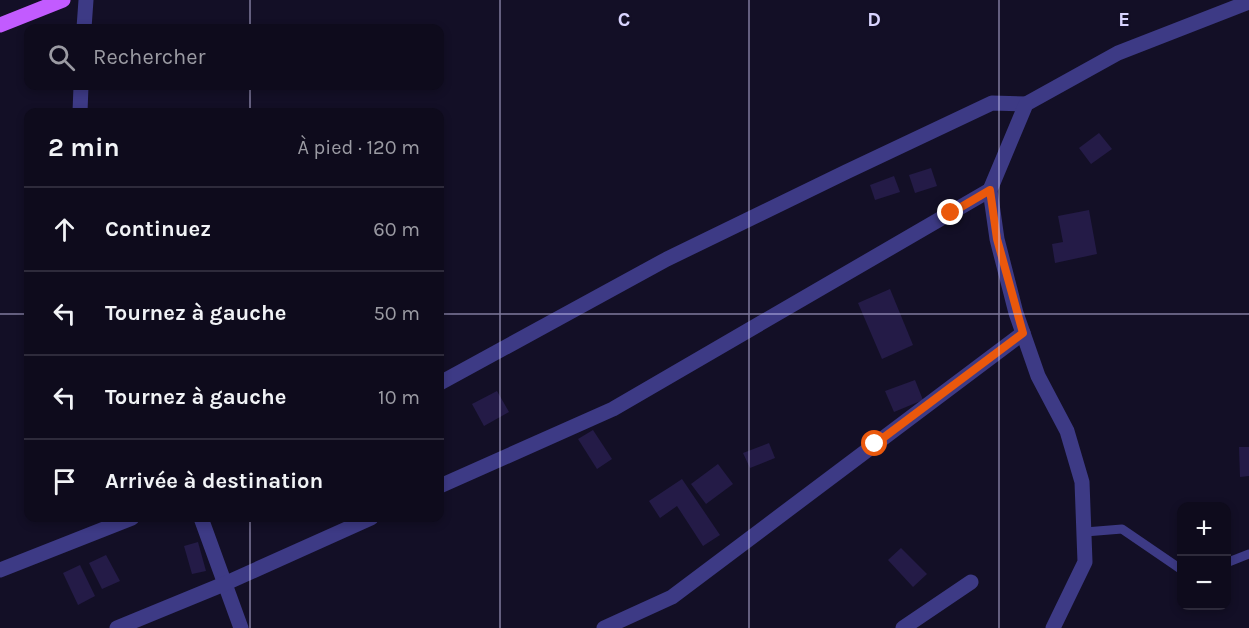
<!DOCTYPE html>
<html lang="fr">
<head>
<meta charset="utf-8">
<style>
  body { margin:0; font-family:Karla,sans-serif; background:#1c1929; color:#f1f3f6 }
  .controls { position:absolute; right:18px; bottom:18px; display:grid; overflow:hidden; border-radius:12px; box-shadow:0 3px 9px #0003 }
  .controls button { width:54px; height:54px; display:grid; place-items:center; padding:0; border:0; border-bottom:2px solid #2e2b3b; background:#0e0b1c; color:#f1f3f6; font:30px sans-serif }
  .stop { position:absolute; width:18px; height:18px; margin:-14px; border:4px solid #ea580c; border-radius:50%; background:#fff }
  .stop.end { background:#ea580c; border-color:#fff; box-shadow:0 2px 6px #0008 }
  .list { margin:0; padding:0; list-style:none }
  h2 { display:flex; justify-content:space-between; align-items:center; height:78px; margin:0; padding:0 24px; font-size:26px }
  h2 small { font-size:20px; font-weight:400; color:#9b9ba3 }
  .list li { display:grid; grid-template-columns:39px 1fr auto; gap:18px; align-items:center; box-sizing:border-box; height:84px; padding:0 24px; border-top:2px solid #2e2b3b }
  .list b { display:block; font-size:22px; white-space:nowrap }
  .list em { font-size:20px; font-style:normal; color:#9b9ba3 }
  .icon { flex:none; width:33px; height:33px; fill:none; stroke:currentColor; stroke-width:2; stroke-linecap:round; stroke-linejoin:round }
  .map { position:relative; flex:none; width:1249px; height:628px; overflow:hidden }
  .search { position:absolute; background:#0e0b1c; box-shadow:0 3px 9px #0003; left:24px; top:24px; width:420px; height:66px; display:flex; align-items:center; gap:15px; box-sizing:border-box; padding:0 21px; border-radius:12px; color:#9b9ba3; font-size:22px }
  .panel { position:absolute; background:#0e0b1c; box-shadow:0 3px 9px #0003; left:24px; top:108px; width:420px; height:414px; border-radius:12px }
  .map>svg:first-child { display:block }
</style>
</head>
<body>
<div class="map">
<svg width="1249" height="628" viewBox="0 0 1249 628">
  <rect width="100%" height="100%" fill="#130f26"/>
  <g fill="#241b47">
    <polygon points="1099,133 1112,149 1091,164 1079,148"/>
    <polygon points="931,168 937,186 915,193 909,175"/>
    <polygon points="894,176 900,192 875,200 870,185"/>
    <polygon points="1089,210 1097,254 1055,263 1052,244 1063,242 1058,216"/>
    <polygon points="890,289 913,345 882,359 858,303"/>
    <polygon points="915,380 923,400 894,412 885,391"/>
    <polygon points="497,391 509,412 484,426 472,404"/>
    <polygon points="593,430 612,459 597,469 578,439"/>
    <polygon points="769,443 775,458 750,468 743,453"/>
    <polygon points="1239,447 1249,447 1249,476 1240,477"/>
    <polygon points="718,464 733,484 706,504 691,484"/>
    <polygon points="682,479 720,535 703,546 677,506 660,518 649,501"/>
    <polygon points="198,542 206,571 192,574 184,546"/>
    <polygon points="901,548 927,574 913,587 888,560"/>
    <polygon points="106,555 120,581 102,589 89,563"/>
    <polygon points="80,565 95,596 78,605 63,573"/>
  </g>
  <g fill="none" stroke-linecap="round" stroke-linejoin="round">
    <g stroke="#3d3a85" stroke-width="9">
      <polyline points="1085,532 1122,529 1182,570"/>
      <polyline points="1226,563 1249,554"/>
    </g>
    <g stroke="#3d3a85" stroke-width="15">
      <polyline points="84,28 86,0"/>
      <polyline points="80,112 81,86"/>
      <polyline points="440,383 667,259 846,172 992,103 1026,104"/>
      <polyline points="440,486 613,409 990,190"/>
      <polyline points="201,518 241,628"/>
      <polyline points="0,570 132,518"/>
      <polyline points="117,628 224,584 371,518"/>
      <polyline points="604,628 672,597 1023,333"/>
      <polyline points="903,628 971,582"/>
      <polyline points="1053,628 1085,562 1082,482 1067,431 1038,376 1016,313 997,239 990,190 1026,104 1118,53 1249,2"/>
    </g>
    <polyline stroke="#c25bff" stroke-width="15" points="0,25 63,0"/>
  </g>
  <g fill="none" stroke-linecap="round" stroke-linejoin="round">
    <polyline stroke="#ea580c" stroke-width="8" points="875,444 1023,333 997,239 990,190 951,213"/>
  </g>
  <path fill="none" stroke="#d9d4ff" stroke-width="1.5" stroke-opacity="0.55" d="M250,0V28M500,0V628M749,0V628M999,0V628M250,86V112M0,314H28M440,314H1249M250,518V628"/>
  <g font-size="20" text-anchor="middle" font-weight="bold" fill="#d9d4ff" stroke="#130f26" stroke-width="4.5" stroke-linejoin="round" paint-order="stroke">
    <text x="624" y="26">C</text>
    <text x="874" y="26">D</text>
    <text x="1124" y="26">E</text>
  </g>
</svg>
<div class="controls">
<button>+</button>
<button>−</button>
</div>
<div class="stop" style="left:875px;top:444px"></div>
<div class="stop end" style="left:951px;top:213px"></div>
<div class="search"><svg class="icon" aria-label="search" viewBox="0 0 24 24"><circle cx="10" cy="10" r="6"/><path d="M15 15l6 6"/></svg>Rechercher</div>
<section class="panel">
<h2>2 min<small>À pied · 120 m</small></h2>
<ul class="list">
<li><svg class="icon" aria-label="ahead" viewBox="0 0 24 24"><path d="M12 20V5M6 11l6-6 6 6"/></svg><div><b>Continuez</b></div><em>60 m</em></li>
<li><svg class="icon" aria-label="left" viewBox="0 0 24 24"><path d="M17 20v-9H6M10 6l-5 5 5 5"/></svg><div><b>Tournez à gauche</b></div><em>50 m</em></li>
<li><svg class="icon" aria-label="left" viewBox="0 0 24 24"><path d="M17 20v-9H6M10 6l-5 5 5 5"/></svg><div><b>Tournez à gauche</b></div><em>10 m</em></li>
<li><svg class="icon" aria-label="arrive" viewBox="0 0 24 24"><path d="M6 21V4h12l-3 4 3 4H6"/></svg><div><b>Arrivée à destination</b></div></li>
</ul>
</section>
</div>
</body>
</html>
